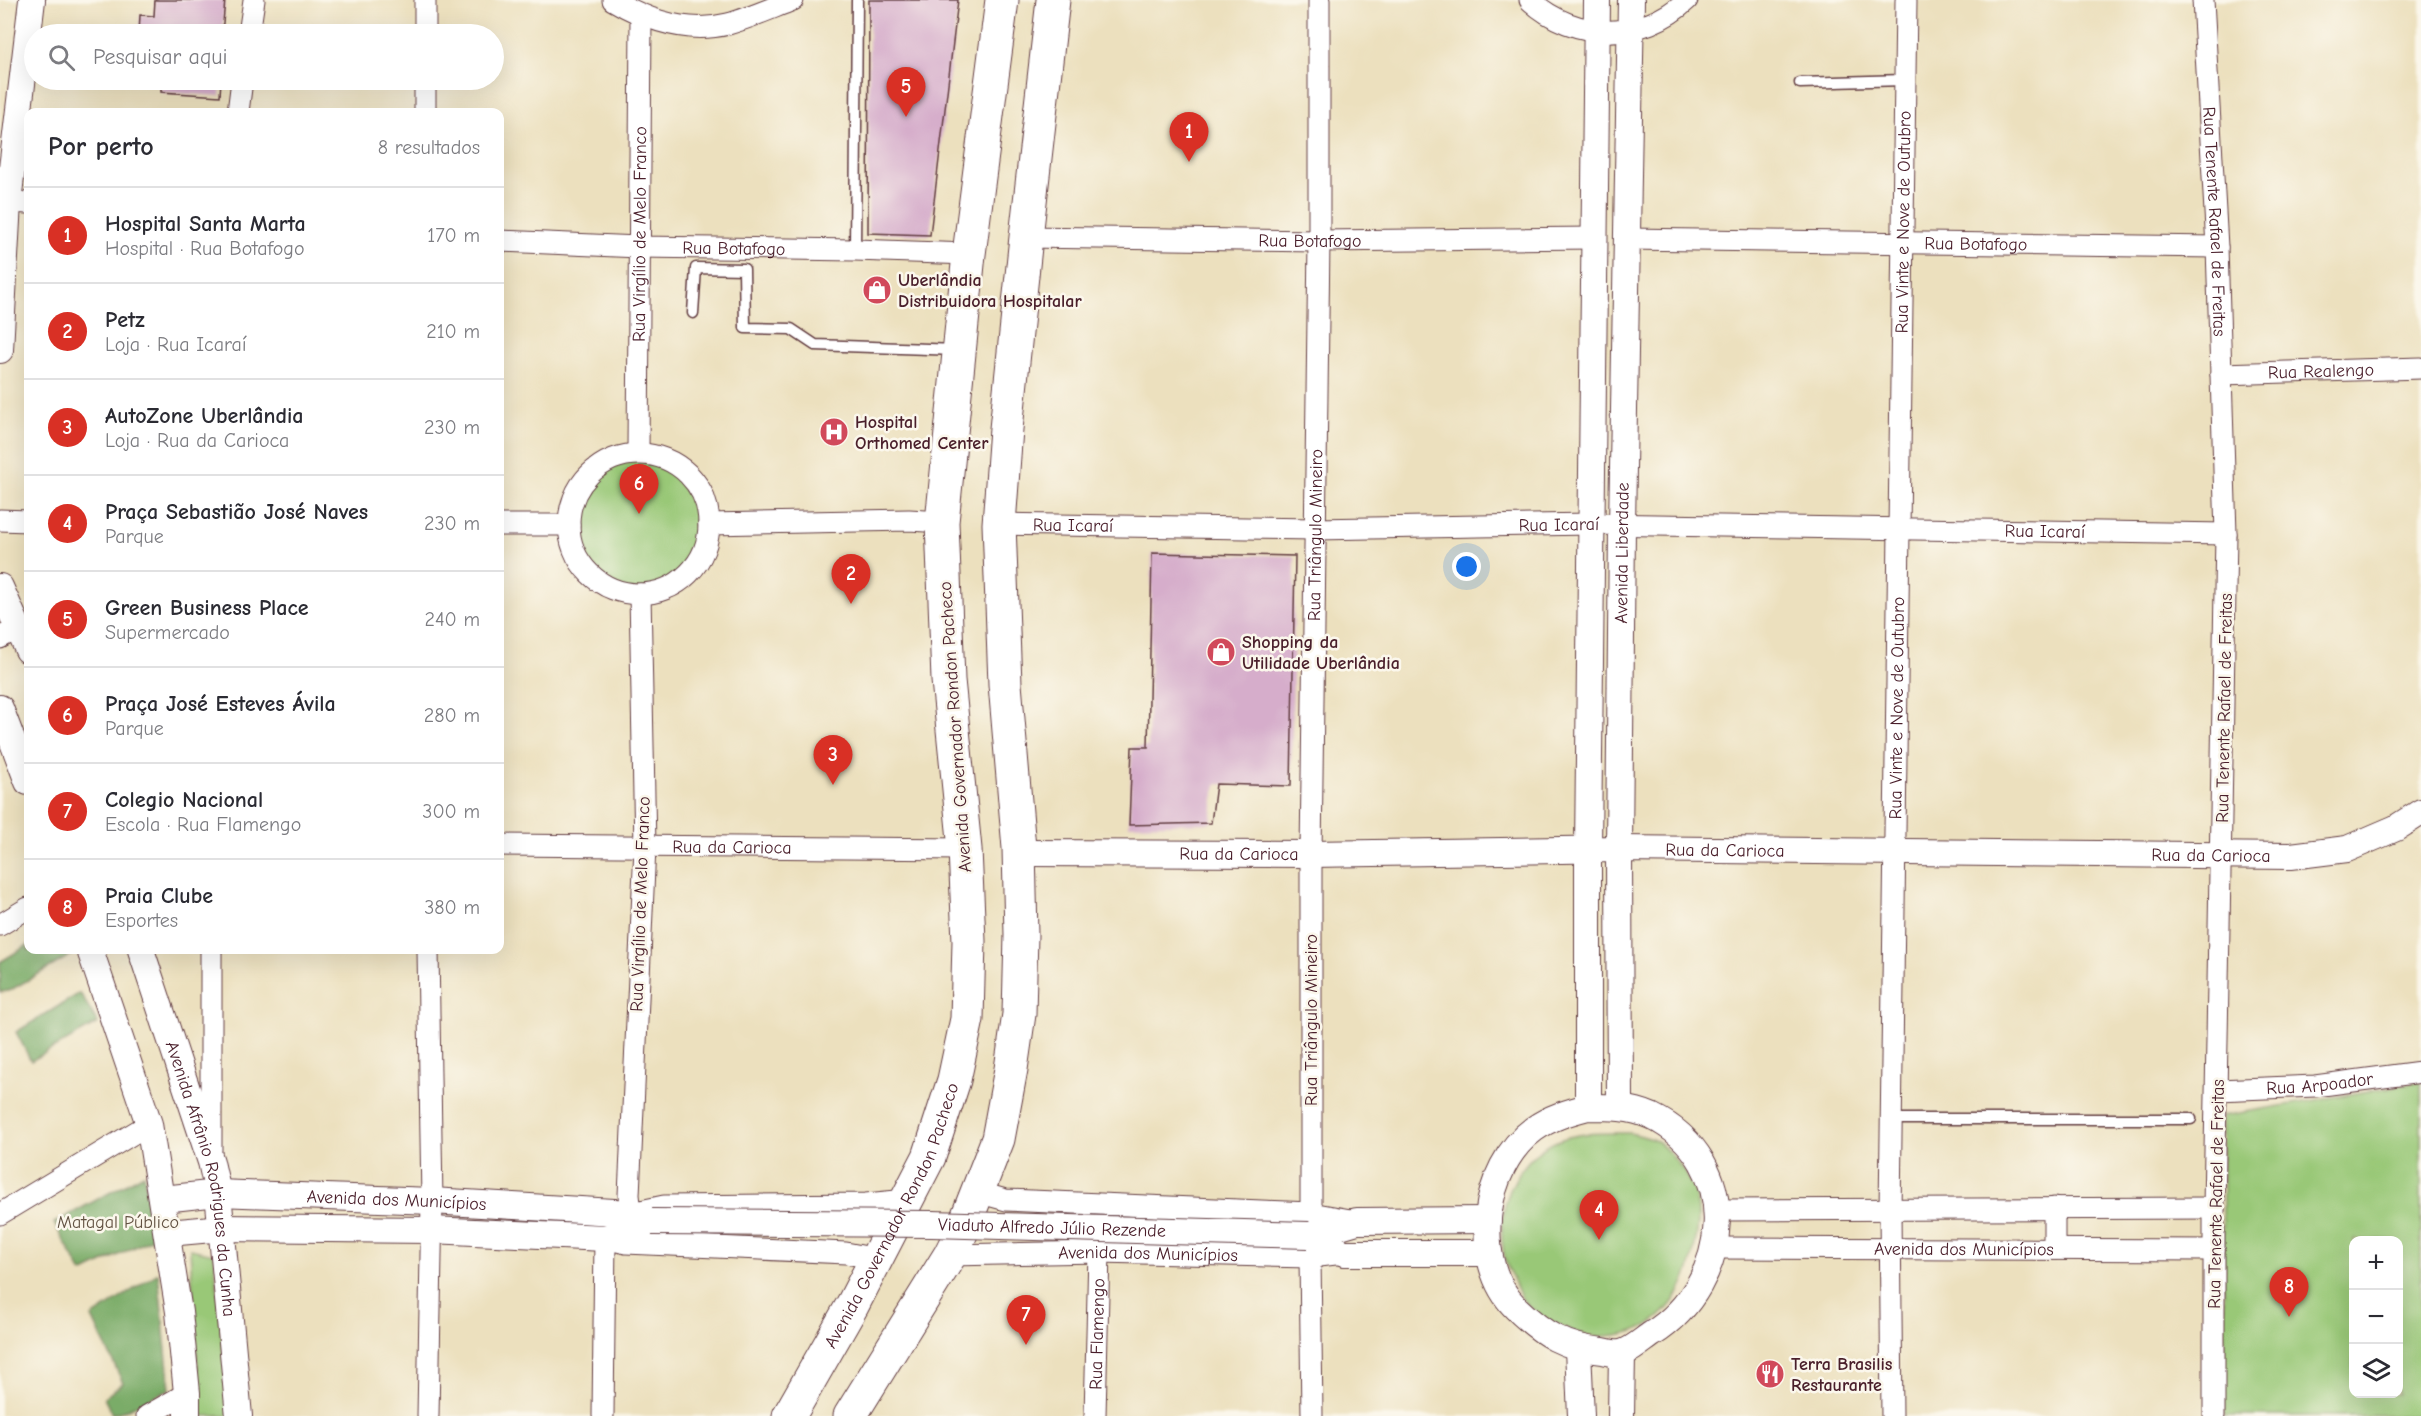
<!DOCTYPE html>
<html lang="pt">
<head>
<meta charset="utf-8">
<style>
  body { margin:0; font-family:"Comic Neue",sans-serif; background:#f2f2f3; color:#2b2b33 }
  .controls { position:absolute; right:18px; bottom:18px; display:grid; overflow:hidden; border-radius:12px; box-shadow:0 6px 24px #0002 }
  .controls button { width:54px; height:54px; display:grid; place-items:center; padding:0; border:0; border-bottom:2px solid #e1e1e2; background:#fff; color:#2b2b33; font:30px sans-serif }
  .you { position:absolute; left:1467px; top:567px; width:21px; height:21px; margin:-15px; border:4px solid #fff; border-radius:50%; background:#1a73e8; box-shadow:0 0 0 9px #1a73e833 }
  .badge { display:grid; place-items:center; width:39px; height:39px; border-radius:50%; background:#d93025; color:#fff; font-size:20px; font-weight:700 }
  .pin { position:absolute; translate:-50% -50px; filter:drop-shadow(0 2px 3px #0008) }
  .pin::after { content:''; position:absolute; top:32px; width:21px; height:18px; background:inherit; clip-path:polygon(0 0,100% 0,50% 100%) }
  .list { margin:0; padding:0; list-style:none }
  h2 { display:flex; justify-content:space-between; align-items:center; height:78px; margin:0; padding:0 24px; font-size:26px }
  h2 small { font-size:20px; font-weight:400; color:#7c7c81 }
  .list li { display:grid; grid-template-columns:39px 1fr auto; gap:18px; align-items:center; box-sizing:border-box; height:96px; padding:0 24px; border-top:2px solid #e1e1e2 }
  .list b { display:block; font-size:22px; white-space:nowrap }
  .list p { margin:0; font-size:20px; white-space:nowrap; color:#7c7c81 }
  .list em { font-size:20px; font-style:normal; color:#7c7c81 }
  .icon { flex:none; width:33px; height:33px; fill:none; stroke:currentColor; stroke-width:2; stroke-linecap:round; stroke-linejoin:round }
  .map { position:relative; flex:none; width:2421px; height:1416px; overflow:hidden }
  .search { position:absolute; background:#fff; box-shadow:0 6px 24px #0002; left:24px; top:24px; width:480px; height:66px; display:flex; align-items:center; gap:15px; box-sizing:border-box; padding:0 21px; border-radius:33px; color:#7c7c81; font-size:22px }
  .panel { position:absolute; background:#fff; box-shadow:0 6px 24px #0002; left:24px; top:108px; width:480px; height:846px; border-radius:12px }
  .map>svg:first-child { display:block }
</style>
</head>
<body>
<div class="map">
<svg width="2421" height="1416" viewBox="0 0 2421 1416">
  <rect width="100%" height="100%" fill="#fbf7ec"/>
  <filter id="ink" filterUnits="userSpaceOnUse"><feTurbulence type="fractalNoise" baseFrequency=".0167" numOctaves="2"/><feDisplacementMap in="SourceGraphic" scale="12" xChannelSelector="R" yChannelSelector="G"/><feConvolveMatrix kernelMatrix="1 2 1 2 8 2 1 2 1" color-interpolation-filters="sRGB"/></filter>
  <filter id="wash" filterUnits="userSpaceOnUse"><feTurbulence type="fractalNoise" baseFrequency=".008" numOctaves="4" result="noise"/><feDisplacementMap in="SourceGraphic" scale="24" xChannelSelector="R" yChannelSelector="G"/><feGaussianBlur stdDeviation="1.35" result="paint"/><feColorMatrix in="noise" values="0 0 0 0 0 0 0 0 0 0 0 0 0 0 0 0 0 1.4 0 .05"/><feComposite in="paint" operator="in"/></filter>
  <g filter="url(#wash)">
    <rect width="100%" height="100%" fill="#ece0be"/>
    <g fill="#99c877" stroke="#727451" stroke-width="1.5" fill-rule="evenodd">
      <circle cx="639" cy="524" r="70"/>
      <path d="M2421,1082V1416H2225L2222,1116ZM2354,1240H2398V1394H2354Z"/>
      <path d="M1630,1133C1638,1135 1648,1137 1656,1141C1664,1145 1672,1156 1678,1163C1685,1173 1691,1183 1695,1195C1700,1209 1698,1229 1695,1244C1688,1289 1665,1329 1616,1335C1597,1337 1590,1338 1572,1331C1560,1326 1534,1313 1525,1303C1520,1297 1517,1287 1513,1279C1487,1231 1507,1158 1562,1139C1584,1132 1607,1133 1630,1133Z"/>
      <polygon points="190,1249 214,1254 229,1416 201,1416"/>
    </g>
    <g fill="#7aac68" stroke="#62664a" stroke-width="1.5">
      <polygon points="28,945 28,950 71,950 73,954 9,991 0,992 0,962"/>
      <polygon points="80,993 98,1023 31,1061 16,1032"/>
      <polygon points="144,1174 153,1238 82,1273 54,1223"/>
      <path d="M158,1273L170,1389C150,1397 133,1410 112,1414L104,1398L123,1383L92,1317Z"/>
    </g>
    <g id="blocks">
      <g fill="#d6adcb">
        <polygon points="155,0 225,0 222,34 139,34 140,15 154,16"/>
        <polygon points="869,0 958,0 930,235 868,233"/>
        <polygon points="161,80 221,80 220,96 161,92"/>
        <polygon points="1152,553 1295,556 1291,786 1216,784 1211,823 1129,825 1132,747 1148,747"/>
      </g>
    </g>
  </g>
  <g filter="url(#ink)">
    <use href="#blocks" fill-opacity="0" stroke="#623c41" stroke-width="1.5"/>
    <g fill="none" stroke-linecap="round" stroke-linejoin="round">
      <g stroke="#623c41" stroke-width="13">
        <g id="service">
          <polyline points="1800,83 1904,80"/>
          <polyline points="855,250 857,0"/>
          <polyline points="693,313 696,268 744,269 745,328 791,329 815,345 957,350"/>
          <polyline points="1891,1119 2191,1119"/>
        </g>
      </g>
      <g stroke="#623c41" stroke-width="23">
        <g id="minor">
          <polyline points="425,0 425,34"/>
          <path d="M613,0C647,20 688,34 728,24C750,18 772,8 793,0"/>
          <path d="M1530,0C1574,41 1643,42 1687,0"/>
          <path id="s1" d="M2203,0L2217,247L2226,534L2214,1208V1416"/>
          <polyline points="249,34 254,0"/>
          <polyline points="425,80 425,112"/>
          <polyline points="238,112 242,80"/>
          <polyline points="8,202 28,203"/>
          <path id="s2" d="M1026,237L1319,241L1594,238"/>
          <path id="s3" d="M1628,239L2217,247"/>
          <path id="s4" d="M500,241L639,247L855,250L969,254"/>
          <path id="s5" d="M2221,374L2421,368"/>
          <path id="s6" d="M638,453L641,16"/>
          <circle cx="639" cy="524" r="70"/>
          <polyline points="0,520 28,521"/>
          <polyline points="709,524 909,520 942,522"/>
          <path id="s7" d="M999,524L1316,529L1591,524L2226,534"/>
          <polyline points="500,525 569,525"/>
          <polyline points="640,594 645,847 629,1195 631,1213 664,1206 866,1204 907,1200"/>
          <polyline points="0,638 19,627"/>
          <path id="s8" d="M500,845L965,849"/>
          <polyline points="0,925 28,908"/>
          <polyline points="428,950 432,1201 428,1416"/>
          <path id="s9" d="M2218,1090L2315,1086L2421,1072"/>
          <polyline points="211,1150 211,950"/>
          <polyline points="977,1192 1006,1200 1311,1213 1356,1221"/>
          <polyline points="1718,1210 2214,1208"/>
          <path id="s10" d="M1311,1213V854L1319,241V0"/>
          <polyline points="0,1214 149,1124"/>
          <path id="s11" d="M1715,1248L2214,1250"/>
          <polyline points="2054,1249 2054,1208"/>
          <path id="s12" d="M950,1255L1099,1252L1310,1257L1344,1253"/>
          <polyline points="1310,1257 1312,1416"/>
          <polyline points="147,1416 187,1393"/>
          <polyline points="603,1416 605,1238 626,1243 846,1253 877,1259"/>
          <path id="s13" d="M1095,1416L1099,1252"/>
          <path id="s14" d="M1892,1416L1890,1211L1906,0"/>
        </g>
      </g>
      <g stroke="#623c41" stroke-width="28">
        <g id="tertiary">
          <polyline points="0,350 8,202 32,0"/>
          <polyline points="0,587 28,650"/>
          <polyline points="0,708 28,782"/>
          <path id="s15" d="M1019,853L1311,854L1619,849L2291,856L2347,849L2396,828L2421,812"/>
          <polyline points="90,950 149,1124 179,1312 187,1393 187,1416"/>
          <path id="s16" d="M141,950L211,1162L218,1193L239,1416"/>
          <polyline points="1588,1107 1588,850 1597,0"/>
          <path d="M1588,1107C1609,1107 1631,1107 1651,1116C1744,1161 1733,1283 1652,1334C1643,1340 1631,1351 1621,1353C1616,1354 1608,1352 1603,1351C1565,1348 1543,1334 1516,1308C1470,1262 1482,1167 1534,1129C1551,1117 1569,1112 1588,1107Z"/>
          <path id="s17" d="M1620,1107L1619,849L1622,526L1631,0"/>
          <path id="s18" d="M163,1199L218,1193L432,1201L631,1213L652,1222"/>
          <polyline points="168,1233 223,1228 431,1230 605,1238 652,1222"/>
          <polyline points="1309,1235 1344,1253 1489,1253"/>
          <polyline points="1309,1235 1357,1221 1488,1220"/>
          <polyline points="1578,1349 1581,1416"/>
          <polyline points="1621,1416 1622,1353"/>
        </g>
      </g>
      <g stroke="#623c41" stroke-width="35">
        <g id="primary">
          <path id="s19" d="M789,1416L853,1304L929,1157L954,1080L967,1019L969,941L965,849L948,680L942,522L969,254L1002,0"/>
          <polyline points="850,1416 950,1255 962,1231 998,1139 1011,1069 1019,1014 1021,935 1019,848 1005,684 999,524 1006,429 1026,237 1053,0"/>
        </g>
      </g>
      <use href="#service" stroke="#fff" stroke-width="10"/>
      <use href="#minor" stroke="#fff" stroke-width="21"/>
      <use href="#tertiary" stroke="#fff" stroke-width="26"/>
      <use href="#primary" stroke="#fff" stroke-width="33"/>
      <g stroke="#623c41" stroke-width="28" stroke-linecap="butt">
        <g id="tertiary-bridge">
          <path id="s20" d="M652,1222L932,1224L1309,1235"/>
        </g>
      </g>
      <use href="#tertiary-bridge" stroke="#fff" stroke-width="26"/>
    </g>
  </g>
  <defs>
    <g id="shop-disc" transform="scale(1.5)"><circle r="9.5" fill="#d1495b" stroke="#fbf7ec"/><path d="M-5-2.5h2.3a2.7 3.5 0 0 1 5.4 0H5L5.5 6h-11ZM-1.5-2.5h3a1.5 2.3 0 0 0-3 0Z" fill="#fff"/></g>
    <g id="hospital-disc" transform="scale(1.5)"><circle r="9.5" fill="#d1495b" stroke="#fbf7ec"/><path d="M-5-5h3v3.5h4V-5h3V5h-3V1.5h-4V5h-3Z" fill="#fff"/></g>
    <g id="restaurant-disc" transform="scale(1.5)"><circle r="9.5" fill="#d1495b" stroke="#fbf7ec"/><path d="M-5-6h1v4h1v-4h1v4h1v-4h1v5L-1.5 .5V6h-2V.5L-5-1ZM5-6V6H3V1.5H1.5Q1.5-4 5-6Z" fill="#fff"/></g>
  </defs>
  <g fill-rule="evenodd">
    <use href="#shop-disc" x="877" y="290"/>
    <use href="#hospital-disc" x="834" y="432"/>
    <use href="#shop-disc" x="1221" y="652"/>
    <use href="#restaurant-disc" x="1770" y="1374"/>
  </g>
  <g text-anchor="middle" stroke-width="5" stroke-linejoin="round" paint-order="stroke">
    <g font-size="18" fill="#4a1f2b" stroke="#fbf7ec">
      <text dy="6" stroke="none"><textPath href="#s14" startOffset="1194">Rua Vinte e Nove de Outubro</textPath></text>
      <text dy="6" stroke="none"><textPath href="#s1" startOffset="222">Rua Tenente Rafael de Freitas</textPath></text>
      <text dy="6" stroke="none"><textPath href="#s6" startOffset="219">Rua Virgílio de Melo Franco</textPath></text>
      <text dy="6" stroke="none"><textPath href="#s2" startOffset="284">Rua Botafogo</textPath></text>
      <text dy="6" stroke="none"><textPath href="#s3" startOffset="348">Rua Botafogo</textPath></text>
      <text dy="6" stroke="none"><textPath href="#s4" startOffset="234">Rua Botafogo</textPath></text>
      <text dy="6" stroke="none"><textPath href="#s5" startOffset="100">Rua Realengo</textPath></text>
      <text dy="6" stroke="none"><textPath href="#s7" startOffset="74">Rua Icaraí</textPath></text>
      <text dy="6" stroke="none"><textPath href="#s7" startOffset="560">Rua Icaraí</textPath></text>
      <text dy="6" stroke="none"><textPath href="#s7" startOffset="1046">Rua Icaraí</textPath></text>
      <text dy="6" stroke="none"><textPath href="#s10" startOffset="678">Rua Triângulo Mineiro</textPath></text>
      <text dy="6" stroke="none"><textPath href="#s17" startOffset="554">Avenida Liberdade</textPath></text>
      <text dy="6" stroke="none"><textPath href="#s14" startOffset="708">Rua Vinte e Nove de Outubro</textPath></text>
      <text transform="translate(2224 708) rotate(-89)" y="6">Rua Tenente Rafael de Freitas</text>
      <text transform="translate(955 727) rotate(-94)" y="6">Avenida Governador Rondon Pacheco</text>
      <text dy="6" stroke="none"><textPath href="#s8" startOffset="232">Rua da Carioca</textPath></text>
      <text dy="6" stroke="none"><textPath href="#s15" startOffset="706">Rua da Carioca</textPath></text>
      <text dy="6" stroke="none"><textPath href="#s15" startOffset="220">Rua da Carioca</textPath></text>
      <text dy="6" stroke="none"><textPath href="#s15" startOffset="1192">Rua da Carioca</textPath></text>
      <text transform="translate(640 904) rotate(-88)" y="6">Rua Virgílio de Melo Franco</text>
      <text transform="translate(1311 1020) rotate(-90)" y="6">Rua Triângulo Mineiro</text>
      <text dy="6" stroke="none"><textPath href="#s9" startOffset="102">Rua Arpoador</textPath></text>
      <text dy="6" stroke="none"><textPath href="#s16" startOffset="238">Avenida Afrânio Rodrigues da Cunha</textPath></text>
      <text transform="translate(2216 1194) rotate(-89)" y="6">Rua Tenente Rafael de Freitas</text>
      <text dy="6" stroke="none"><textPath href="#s18" startOffset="234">Avenida dos Municípios</textPath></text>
      <text dy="6" stroke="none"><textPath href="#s19" startOffset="226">Avenida Governador Rondon Pacheco</textPath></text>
      <text dy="6" stroke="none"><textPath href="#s20" startOffset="400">Viaduto Alfredo Júlio Rezende</textPath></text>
      <text dy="6" stroke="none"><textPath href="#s11" startOffset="249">Avenida dos Municípios</textPath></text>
      <text dy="6" stroke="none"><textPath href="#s12" startOffset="198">Avenida dos Municípios</textPath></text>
      <text dy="6" stroke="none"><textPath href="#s13" startOffset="82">Rua Flamengo</textPath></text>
    </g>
    <g font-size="18" font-weight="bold" fill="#4a1f2b" stroke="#fbf7ec" text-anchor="start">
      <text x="898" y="286">Uberlândia<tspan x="898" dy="21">Distribuidora Hospitalar</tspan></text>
      <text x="855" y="428">Hospital<tspan x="855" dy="21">Orthomed Center</tspan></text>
      <text x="1242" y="648">Shopping da<tspan x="1242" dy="21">Utilidade Uberlândia</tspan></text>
      <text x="1791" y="1370">Terra Brasilis<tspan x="1791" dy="21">Restaurante</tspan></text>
    </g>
    <g font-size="18" fill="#625242" stroke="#fbf7ec">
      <text x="118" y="1228">Matagal Público</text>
    </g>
  </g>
</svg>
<div class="controls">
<button>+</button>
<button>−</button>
<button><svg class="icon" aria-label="layers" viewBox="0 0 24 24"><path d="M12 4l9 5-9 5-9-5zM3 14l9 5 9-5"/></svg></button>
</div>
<div class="you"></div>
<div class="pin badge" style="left:1189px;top:162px">1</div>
<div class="pin badge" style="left:851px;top:604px">2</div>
<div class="pin badge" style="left:833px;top:785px">3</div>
<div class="pin badge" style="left:1599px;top:1240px">4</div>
<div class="pin badge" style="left:906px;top:117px">5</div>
<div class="pin badge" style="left:639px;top:514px">6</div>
<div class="pin badge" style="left:1026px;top:1345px">7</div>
<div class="pin badge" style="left:2289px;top:1317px">8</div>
<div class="search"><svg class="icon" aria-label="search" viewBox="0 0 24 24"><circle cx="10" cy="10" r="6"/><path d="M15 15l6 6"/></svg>Pesquisar aqui</div>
<section class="panel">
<h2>Por perto<small>8 resultados</small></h2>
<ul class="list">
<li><span class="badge">1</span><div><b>Hospital Santa Marta</b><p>Hospital · Rua Botafogo</p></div><em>170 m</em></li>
<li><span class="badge">2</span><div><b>Petz</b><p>Loja · Rua Icaraí</p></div><em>210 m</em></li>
<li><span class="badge">3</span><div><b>AutoZone Uberlândia</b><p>Loja · Rua da Carioca</p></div><em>230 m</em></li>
<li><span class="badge">4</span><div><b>Praça Sebastião José Naves</b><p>Parque</p></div><em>230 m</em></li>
<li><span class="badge">5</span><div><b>Green Business Place</b><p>Supermercado</p></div><em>240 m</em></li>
<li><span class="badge">6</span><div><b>Praça José Esteves Ávila</b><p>Parque</p></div><em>280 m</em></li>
<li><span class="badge">7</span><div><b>Colegio Nacional</b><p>Escola · Rua Flamengo</p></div><em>300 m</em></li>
<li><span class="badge">8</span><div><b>Praia Clube</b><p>Esportes</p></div><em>380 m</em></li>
</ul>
</section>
</div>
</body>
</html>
